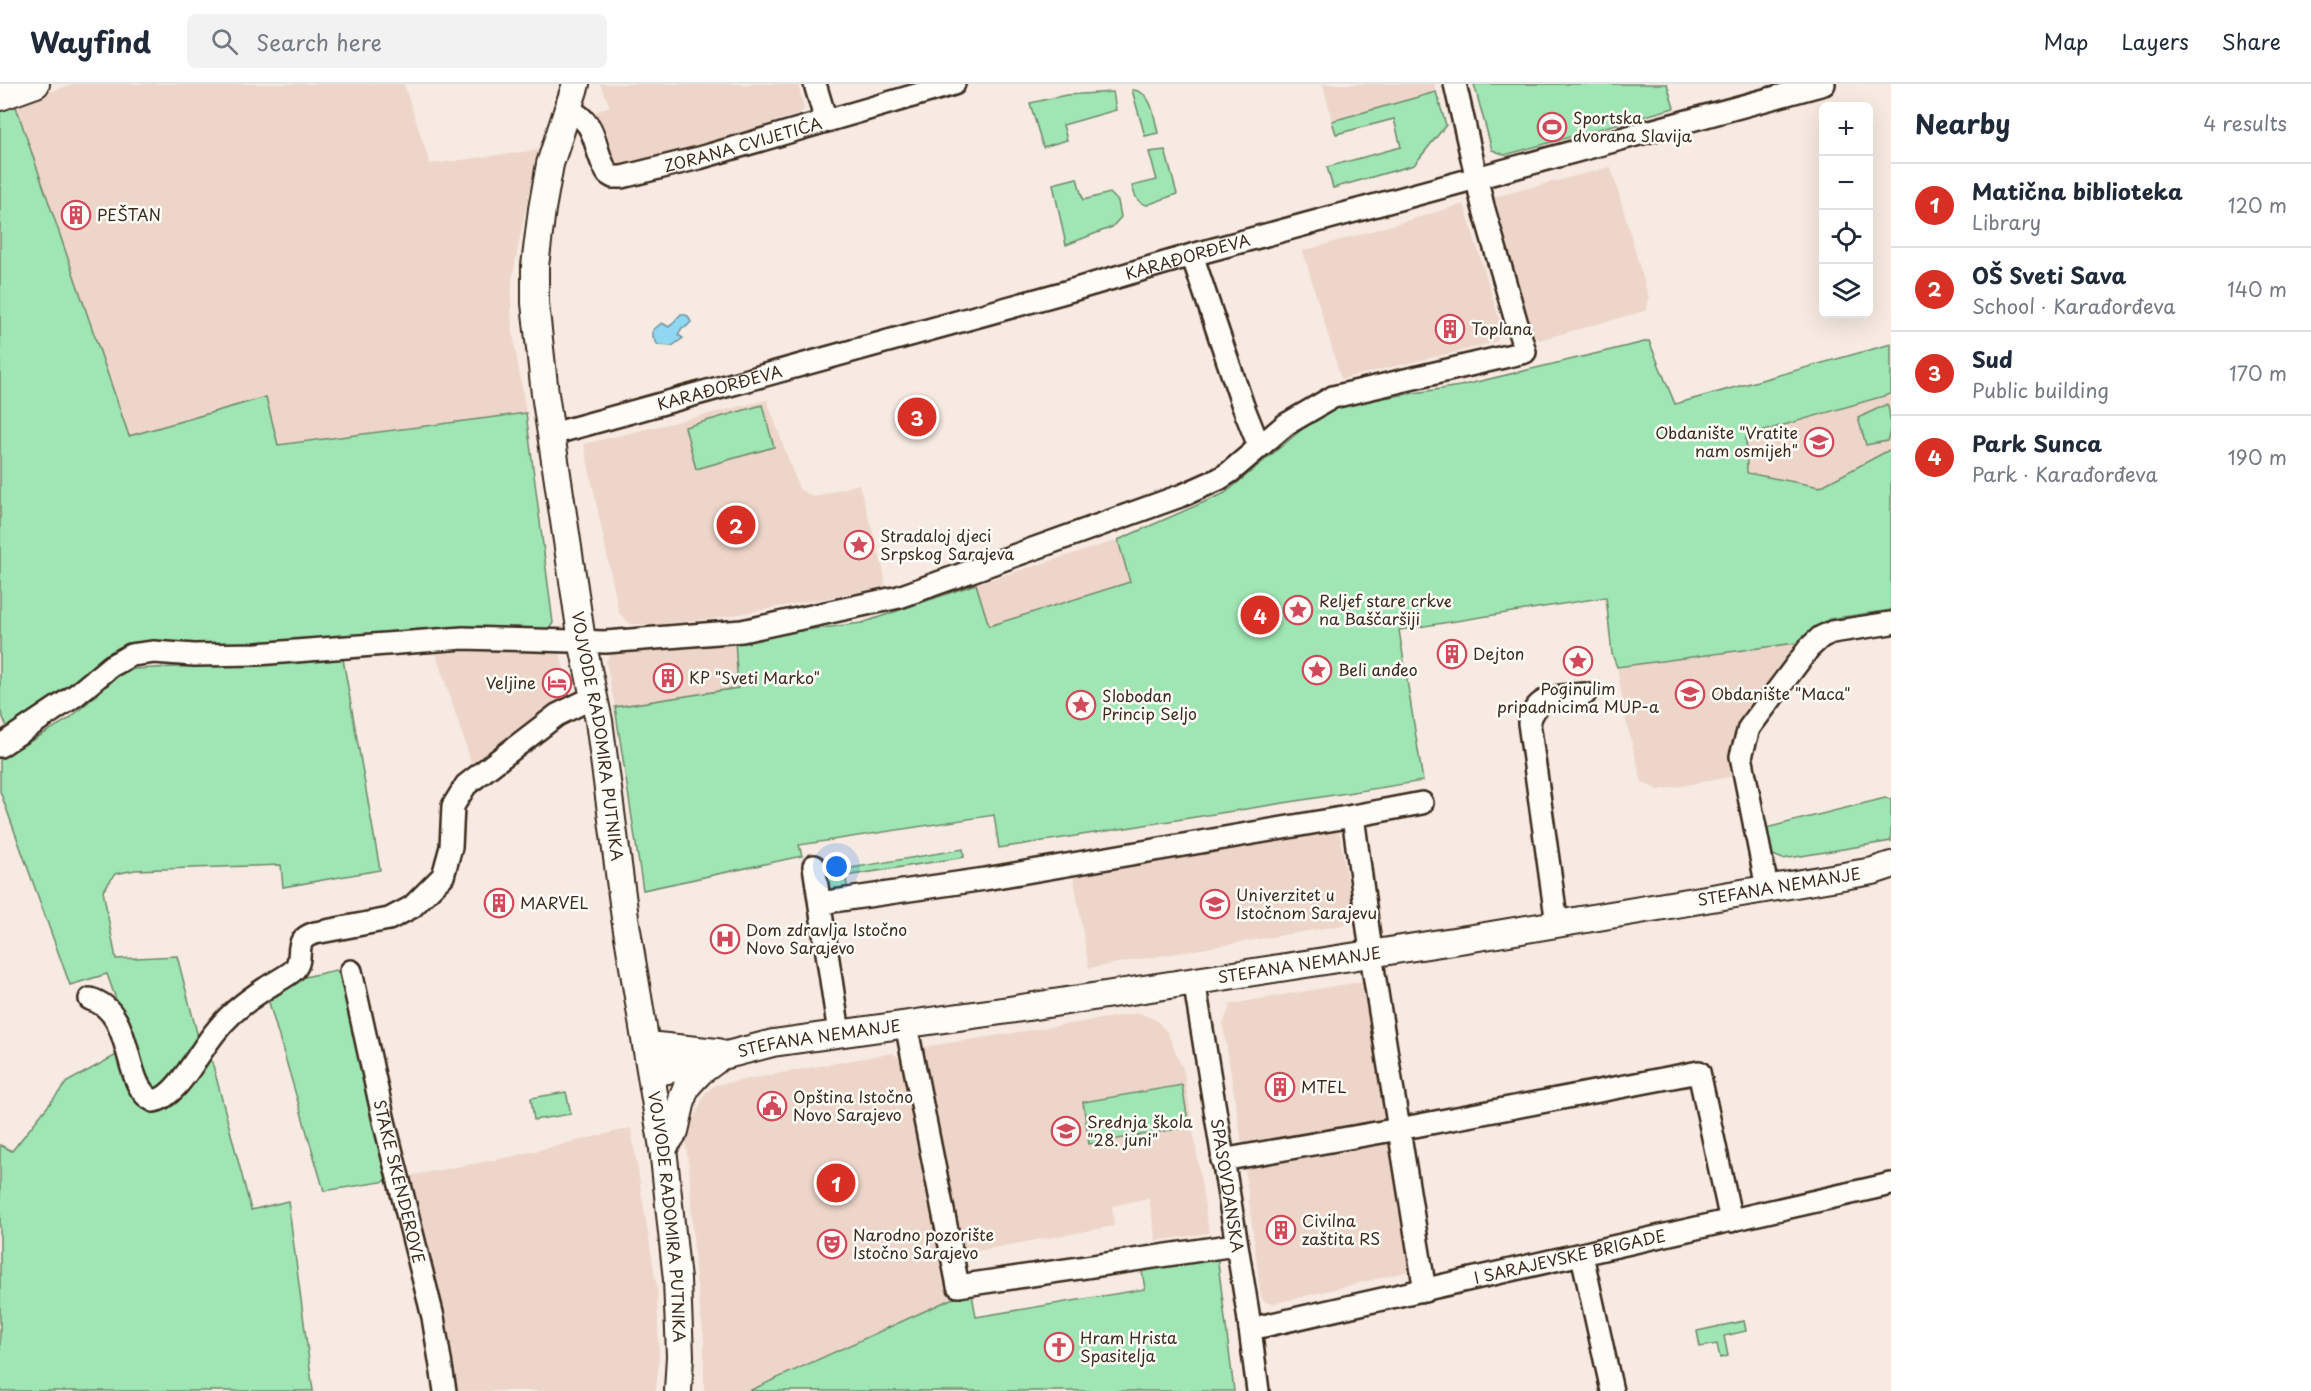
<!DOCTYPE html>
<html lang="en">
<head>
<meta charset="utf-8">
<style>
  body { margin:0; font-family:"Playpen Sans",sans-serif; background:#f2f2f3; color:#1f2937 }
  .controls { position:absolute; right:18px; top:18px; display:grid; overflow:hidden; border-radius:9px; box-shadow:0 6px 24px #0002 }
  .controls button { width:54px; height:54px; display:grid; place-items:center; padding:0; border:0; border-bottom:2px solid #e0e1e3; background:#fff; color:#1f2937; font:30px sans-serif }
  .you { position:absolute; left:837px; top:783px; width:21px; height:21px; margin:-15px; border:4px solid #fff; border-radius:50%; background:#1a73e8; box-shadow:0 0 0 9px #1a73e833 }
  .badge { display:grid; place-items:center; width:39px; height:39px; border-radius:50%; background:#d93025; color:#fff; font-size:20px; font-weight:700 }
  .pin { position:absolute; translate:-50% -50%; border:3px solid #fff; box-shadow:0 2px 6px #0006 }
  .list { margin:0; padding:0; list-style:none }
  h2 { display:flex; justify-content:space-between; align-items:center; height:78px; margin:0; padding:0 24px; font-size:26px }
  h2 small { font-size:20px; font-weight:400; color:#747a83 }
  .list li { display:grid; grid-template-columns:39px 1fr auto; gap:18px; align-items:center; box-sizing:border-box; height:84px; padding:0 24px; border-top:2px solid #e0e1e3 }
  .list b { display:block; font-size:22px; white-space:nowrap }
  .list p { margin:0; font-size:20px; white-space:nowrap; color:#747a83 }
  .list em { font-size:20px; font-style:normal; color:#747a83 }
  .icon { flex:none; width:33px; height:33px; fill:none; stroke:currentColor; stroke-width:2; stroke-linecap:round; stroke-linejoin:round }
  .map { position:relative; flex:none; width:1891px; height:1307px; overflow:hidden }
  header { display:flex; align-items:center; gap:36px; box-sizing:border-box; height:84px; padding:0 30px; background:#fff; border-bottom:2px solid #e0e1e3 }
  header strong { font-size:28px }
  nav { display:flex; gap:33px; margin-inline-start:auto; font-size:21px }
  .search { width:420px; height:54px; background:#f2f2f3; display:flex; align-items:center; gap:15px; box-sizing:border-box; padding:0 21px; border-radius:9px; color:#747a83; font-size:22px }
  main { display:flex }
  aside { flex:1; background:#fff }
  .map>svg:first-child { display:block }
</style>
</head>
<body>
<header>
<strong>Wayfind</strong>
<div class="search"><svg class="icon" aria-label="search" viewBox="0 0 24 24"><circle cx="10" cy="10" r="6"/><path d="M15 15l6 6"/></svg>Search here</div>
<nav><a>Map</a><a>Layers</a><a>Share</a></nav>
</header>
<main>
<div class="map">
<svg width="1891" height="1307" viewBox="0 0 1891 1307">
  <rect width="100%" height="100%" fill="#f6eae2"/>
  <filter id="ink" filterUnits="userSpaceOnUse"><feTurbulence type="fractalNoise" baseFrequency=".0167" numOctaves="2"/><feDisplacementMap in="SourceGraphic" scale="12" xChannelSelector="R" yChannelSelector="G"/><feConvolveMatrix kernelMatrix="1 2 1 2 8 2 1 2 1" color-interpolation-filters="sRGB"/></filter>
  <g filter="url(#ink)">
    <g fill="#edd5c9">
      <polygon points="74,0 404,0 430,80 538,66 523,137 512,197 511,222 512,244 526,329 278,361 266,313 129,352 15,20"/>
      <polygon points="600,0 798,0 804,24 800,30 619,85 610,79 593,29 610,22"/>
      <polygon points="1323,0 1434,0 1436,8 1332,37"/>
      <polygon points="1611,83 1649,215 1645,227 1539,256 1532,249 1494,113"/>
      <polygon points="1464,120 1502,244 1497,257 1473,264 1341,295 1303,167"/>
      <polygon points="1891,311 1891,365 1820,403 1747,389 1746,352"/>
      <polygon points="767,316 799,405 814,413 859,400 884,488 885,503 718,534 654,541 630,540 619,529 584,360"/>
      <polygon points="1118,456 1131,498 989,543 976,500"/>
      <polygon points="735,555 738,604 615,623 606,577 611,570"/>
      <polygon points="1796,559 1738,638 1733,652 1735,692 1659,706 1642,698 1626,637 1617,583"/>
      <polygon points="434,564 559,564 570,613 473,683"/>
      <polygon points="1339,745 1354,839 1089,884 1073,790"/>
      <polygon points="1365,897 1389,1037 1243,1066 1223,940 1231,920"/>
      <polygon points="1139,929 1156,936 1167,948 1184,988 1209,1149 1156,1157 1149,1114 1112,1122 1114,1142 960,1170 924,963"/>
      <polygon points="892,969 900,974 950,1215 749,1307 704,1307 704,1256 695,1185 689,1084 685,1056 705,1009 715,1001"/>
      <polygon points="631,1044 657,1205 659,1273 656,1307 451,1307 408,1092 510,1073"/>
      <polygon points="1394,1051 1409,1187 1272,1220 1264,1217 1261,1213 1244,1077"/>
    </g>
    <g fill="#9fe6b4" stroke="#6d8869" stroke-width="1.5">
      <polygon points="1474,0 1667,0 1674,24 1505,71 1492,66"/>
      <path d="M1132,6C1152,6 1154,33 1158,49L1145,52Z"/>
      <polygon points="1113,8 1116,26 1063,41 1067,56 1043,63 1030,19 1066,11"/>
      <polygon points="1436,8 1446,41 1414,81 1333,104 1327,83 1401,63 1394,35 1336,50 1332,37"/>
      <polygon points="15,20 129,352 266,313 278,361 526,329 553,539 548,546 379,549 101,579 7,643 0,626 0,26"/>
      <path d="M1165,66L1177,110L1147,121C1136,118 1135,112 1132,102L1157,96L1149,68Z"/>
      <polygon points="1077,94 1083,116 1110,109 1118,117 1121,133 1112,143 1066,161 1053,100"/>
      <polygon points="1649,257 1675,320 1891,260 1891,310 1746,352 1747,389 1820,403 1891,365 1891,526 1829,535 1796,559 1617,583 1612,570 1606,513 1399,546 1423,697 999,764 994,731 799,761 802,772 643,806 615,623 738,604 735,555 862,539 976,500 989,542 1130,498 1118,456 1225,409 1312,337 1344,320 1460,302"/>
      <path d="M1887,320C1891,330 1891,348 1887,357L1866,361L1858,334Z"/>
      <polygon points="762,321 774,363 696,385 685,343"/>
      <polygon points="343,575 380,786 283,803 281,781 135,786 115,790 103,807 116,875 177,872 198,953 168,1001 153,1009 133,963 107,890 70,901 0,707 0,675 69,635 119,591 134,585"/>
      <polygon points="1885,714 1891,715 1891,757 1783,775 1773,771 1766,744"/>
      <polygon points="963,765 964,773 846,792 847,803 830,805 827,788"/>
      <polygon points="336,886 342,893 388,1097 324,1107 268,915 296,895"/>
      <polygon points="209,966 251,1126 288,1117 313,1307 0,1307 0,1061 12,1067 67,998 118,970 141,1020 156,1026"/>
      <polygon points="1182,1001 1189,1043 1089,1060 1083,1018"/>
      <polygon points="566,1008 571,1030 534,1036 531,1014"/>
      <polygon points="1217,1171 1234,1307 749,1307 951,1215 972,1210 976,1233 1145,1205 1141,1181"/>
      <polygon points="1744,1237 1746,1247 1724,1252 1728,1272 1720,1274 1717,1260 1700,1263 1697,1247"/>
    </g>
    <polygon fill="#90d7f1" stroke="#6e929d" stroke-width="1.5" points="681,230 688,232 691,238 686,243 682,244 678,251 683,254 672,262 658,261 653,253 653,246 662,239 669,243"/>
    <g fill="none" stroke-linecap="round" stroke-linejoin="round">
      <g stroke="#3b2a1e" stroke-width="26">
        <g id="minor">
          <polyline points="815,0 826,37"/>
          <path id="s1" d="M568,25C601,41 591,64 608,90L613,93H622L699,74L954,0"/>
          <polyline points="1192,171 1243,322 1259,362"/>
          <path id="s2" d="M552,350L1069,207L1192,171L1824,0"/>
          <polyline points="0,662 76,611 111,582 131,571 154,568 194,571 257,570 463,554 606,558 742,547 899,513 1183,411 1219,395 1230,388 1285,341 1333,313 1525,268 1483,122 1455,0"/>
          <polyline points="1353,732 1422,719"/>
          <polyline points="814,782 839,949"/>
          <polyline points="1767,804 1741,672 1749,644 1809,564 1821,553 1832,548 1891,539"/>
          <polyline points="820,819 985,795 1353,732 1374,890 1425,1207"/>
          <path d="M1557,840L1529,639C1537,609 1559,613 1585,610"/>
          <path id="s3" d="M351,887L384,1037L433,1233L445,1307"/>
          <path id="s4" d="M1194,896L1248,1229L1258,1307"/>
          <path d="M90,915C136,927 121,1003 154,1017C178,1013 200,965 217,946C230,929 249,915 266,904C275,898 286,893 294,886C306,873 290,856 315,849L389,835L412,823L443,792L451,763L453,722L466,701L557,631L594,613"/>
          <polyline points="906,940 958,1202 1235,1161"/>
          <polyline points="1222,1076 1399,1045 1699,988 1731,1137"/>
          <polyline points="1582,1171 1612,1307"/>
          <path id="s5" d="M1250,1245L1891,1100"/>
        </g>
      </g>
      <g stroke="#3b2a1e" stroke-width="30">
        <g id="major">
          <path id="s6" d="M576,0L550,80L542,125L535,182V219L545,310L582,557L599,637L625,834L663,1064L677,1196L680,1272L678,1307"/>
          <polyline points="0,13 36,0"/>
          <polyline points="647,961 717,968"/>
          <path id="s7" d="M652,990L773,959L1009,926L1479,853L1873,787L1891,781"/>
          <polyline points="663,1064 675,1047 683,1012 687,1002 700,988 715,977"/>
        </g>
      </g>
      <use href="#minor" stroke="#fdfcf7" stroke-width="21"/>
      <use href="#major" stroke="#fdfcf7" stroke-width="26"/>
    </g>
  </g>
  <defs>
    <g id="stadium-ring" transform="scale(1.5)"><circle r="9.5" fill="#fdfcf7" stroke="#d1495b" stroke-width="1.5"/><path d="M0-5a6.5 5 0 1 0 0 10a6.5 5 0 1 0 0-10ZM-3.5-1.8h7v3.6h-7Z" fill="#d1495b"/></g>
    <g id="building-ring" transform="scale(1.5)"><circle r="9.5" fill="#fdfcf7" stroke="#d1495b" stroke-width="1.5"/><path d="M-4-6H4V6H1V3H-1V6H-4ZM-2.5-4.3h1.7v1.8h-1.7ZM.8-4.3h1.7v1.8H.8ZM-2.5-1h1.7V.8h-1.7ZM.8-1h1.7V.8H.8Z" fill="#d1495b"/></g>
    <g id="school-ring" transform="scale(1.5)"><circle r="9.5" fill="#fdfcf7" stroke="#d1495b" stroke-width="1.5"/><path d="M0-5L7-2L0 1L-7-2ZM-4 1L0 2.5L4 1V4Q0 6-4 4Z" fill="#d1495b"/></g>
    <g id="sight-ring" transform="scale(1.5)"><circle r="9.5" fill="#fdfcf7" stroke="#d1495b" stroke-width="1.5"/><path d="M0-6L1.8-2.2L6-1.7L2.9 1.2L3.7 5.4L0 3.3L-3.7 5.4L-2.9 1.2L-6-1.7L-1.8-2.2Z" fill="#d1495b"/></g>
    <g id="hotel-ring" transform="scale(1.5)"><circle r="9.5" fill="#fdfcf7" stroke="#d1495b" stroke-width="1.5"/><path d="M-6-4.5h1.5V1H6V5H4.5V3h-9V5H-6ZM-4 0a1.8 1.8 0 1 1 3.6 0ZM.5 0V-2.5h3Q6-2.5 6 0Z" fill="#d1495b"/></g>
    <g id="university-ring" transform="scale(1.5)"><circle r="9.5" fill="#fdfcf7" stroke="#d1495b" stroke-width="1.5"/><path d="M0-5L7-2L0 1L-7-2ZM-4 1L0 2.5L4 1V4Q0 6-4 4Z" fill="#d1495b"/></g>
    <g id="hospital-ring" transform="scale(1.5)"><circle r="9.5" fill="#fdfcf7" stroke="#d1495b" stroke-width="1.5"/><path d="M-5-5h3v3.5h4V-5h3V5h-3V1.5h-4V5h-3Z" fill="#d1495b"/></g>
    <g id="civic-ring" transform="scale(1.5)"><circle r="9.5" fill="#fdfcf7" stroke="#d1495b" stroke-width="1.5"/><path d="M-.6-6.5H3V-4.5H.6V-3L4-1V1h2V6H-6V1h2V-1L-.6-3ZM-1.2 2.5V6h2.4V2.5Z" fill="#d1495b"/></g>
    <g id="theatre-ring" transform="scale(1.5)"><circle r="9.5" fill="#fdfcf7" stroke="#d1495b" stroke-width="1.5"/><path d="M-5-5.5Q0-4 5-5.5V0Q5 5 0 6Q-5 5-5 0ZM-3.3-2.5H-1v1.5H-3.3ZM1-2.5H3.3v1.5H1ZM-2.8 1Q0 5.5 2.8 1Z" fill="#d1495b"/></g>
    <g id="church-ring" transform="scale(1.5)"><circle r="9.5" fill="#fdfcf7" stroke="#d1495b" stroke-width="1.5"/><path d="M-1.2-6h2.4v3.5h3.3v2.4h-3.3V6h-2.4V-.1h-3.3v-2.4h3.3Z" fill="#d1495b"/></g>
  </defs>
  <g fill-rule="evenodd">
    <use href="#stadium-ring" x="1552" y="43"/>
    <use href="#building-ring" x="76" y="131"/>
    <use href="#building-ring" x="1450" y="245"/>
    <use href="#school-ring" x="1819" y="358"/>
    <use href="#sight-ring" x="859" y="461"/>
    <use href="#sight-ring" x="1298" y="526"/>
    <use href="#building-ring" x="1452" y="570"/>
    <use href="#sight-ring" x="1578" y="577"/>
    <use href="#sight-ring" x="1317" y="586"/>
    <use href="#building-ring" x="668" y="594"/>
    <use href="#hotel-ring" x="557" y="599"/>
    <use href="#school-ring" x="1690" y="610"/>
    <use href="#sight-ring" x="1081" y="621"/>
    <use href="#building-ring" x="499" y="819"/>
    <use href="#university-ring" x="1215" y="820"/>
    <use href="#hospital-ring" x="725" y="855"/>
    <use href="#building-ring" x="1280" y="1003"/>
    <use href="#civic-ring" x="772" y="1022"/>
    <use href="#school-ring" x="1066" y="1047"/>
    <use href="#building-ring" x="1281" y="1146"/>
    <use href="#theatre-ring" x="832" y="1160"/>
    <use href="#church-ring" x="1059" y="1263"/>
  </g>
  <g text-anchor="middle" stroke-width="5" stroke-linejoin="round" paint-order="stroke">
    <g font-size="16" fill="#3b2a1e" stroke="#fdfcf7" text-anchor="start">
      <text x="1573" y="40">Sportska<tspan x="1573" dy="18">dvorana Slavija</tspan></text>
      <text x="97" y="137">PEŠTAN</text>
      <text x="1471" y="251">Toplana</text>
      <text x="1798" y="355" text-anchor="end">Obdanište "Vratite<tspan x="1798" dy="18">nam osmijeh"</tspan></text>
      <text x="880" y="458">Stradaloj djeci<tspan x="880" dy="18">Srpskog Sarajeva</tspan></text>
      <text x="1319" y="523">Reljef stare crkve<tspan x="1319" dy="18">na Baščaršiji</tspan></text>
      <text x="1473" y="576">Dejton</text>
      <text x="1338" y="592">Beli anđeo</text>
      <text x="689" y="600">KP "Sveti Marko"</text>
      <text x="536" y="605" text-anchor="end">Veljine</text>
      <text x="1578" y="611" text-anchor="middle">Poginulim<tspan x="1578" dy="18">pripadnicima MUP-a</tspan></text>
      <text x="1711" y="616">Obdanište "Maca"</text>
      <text x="1102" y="618">Slobodan<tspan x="1102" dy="18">Princip Seljo</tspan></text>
      <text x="1236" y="817">Univerzitet u<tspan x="1236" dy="18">Istočnom Sarajevu</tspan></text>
      <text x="520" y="825">MARVEL</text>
      <text x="746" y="852">Dom zdravlja Istočno<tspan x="746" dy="18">Novo Sarajevo</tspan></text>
      <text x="1301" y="1009">MTEL</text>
      <text x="793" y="1019">Opština Istočno<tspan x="793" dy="18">Novo Sarajevo</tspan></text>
      <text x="1087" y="1044">Srednja škola<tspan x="1087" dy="18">"28. juni"</tspan></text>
      <text x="1302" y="1143">Civilna<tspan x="1302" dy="18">zaštita RS</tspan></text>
      <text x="853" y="1157">Narodno pozorište<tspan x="853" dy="18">Istočno Sarajevo</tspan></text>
      <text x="1080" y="1260">Hram Hrista<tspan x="1080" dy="18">Spasitelja</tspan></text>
    </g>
    <g font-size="16" fill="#3b2a1e" stroke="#fdfcf7">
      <text dy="6" stroke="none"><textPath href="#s1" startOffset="219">ZORANA CVIJETIĆA</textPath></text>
      <text dy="6" stroke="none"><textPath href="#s2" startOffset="660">KARAĐORĐEVA</textPath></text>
      <text dy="6" stroke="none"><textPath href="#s2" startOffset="174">KARAĐORĐEVA</textPath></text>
      <text dy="6" stroke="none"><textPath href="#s6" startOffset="662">VOJVODE RADOMIRA PUTNIKA</textPath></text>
      <text dy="6" stroke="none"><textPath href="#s7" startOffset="1143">STEFANA NEMANJE</textPath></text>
      <text dy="6" stroke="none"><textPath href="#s7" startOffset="657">STEFANA NEMANJE</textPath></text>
      <text dy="6" stroke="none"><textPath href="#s7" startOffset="171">STEFANA NEMANJE</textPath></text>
      <text dy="6" stroke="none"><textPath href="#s3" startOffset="216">STAKE SKENDEROVE</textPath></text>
      <text dy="6" stroke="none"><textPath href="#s4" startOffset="208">SPASOVDANSKA</textPath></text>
      <text dy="6" stroke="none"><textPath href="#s6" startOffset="1148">VOJVODE RADOMIRA PUTNIKA</textPath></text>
      <text dy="6" stroke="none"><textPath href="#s5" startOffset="328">I SARAJEVSKE BRIGADE</textPath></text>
    </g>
  </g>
</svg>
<div class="controls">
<button>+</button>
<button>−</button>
<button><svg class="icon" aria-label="locate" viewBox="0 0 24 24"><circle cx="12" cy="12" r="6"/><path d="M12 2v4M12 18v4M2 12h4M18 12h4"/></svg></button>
<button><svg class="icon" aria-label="layers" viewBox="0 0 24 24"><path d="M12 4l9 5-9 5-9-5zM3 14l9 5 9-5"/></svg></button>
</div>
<div class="you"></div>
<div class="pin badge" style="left:836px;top:1099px">1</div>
<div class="pin badge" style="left:736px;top:441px">2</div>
<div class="pin badge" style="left:917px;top:333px">3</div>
<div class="pin badge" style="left:1260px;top:531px">4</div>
</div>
<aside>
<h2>Nearby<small>4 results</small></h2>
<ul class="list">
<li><span class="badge">1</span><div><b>Matična biblioteka</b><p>Library</p></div><em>120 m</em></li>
<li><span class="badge">2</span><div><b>OŠ Sveti Sava</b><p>School · Karađorđeva</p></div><em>140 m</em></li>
<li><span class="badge">3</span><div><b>Sud</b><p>Public building</p></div><em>170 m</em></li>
<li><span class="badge">4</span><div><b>Park Sunca</b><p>Park · Karađorđeva</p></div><em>190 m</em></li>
</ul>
</aside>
</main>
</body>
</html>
